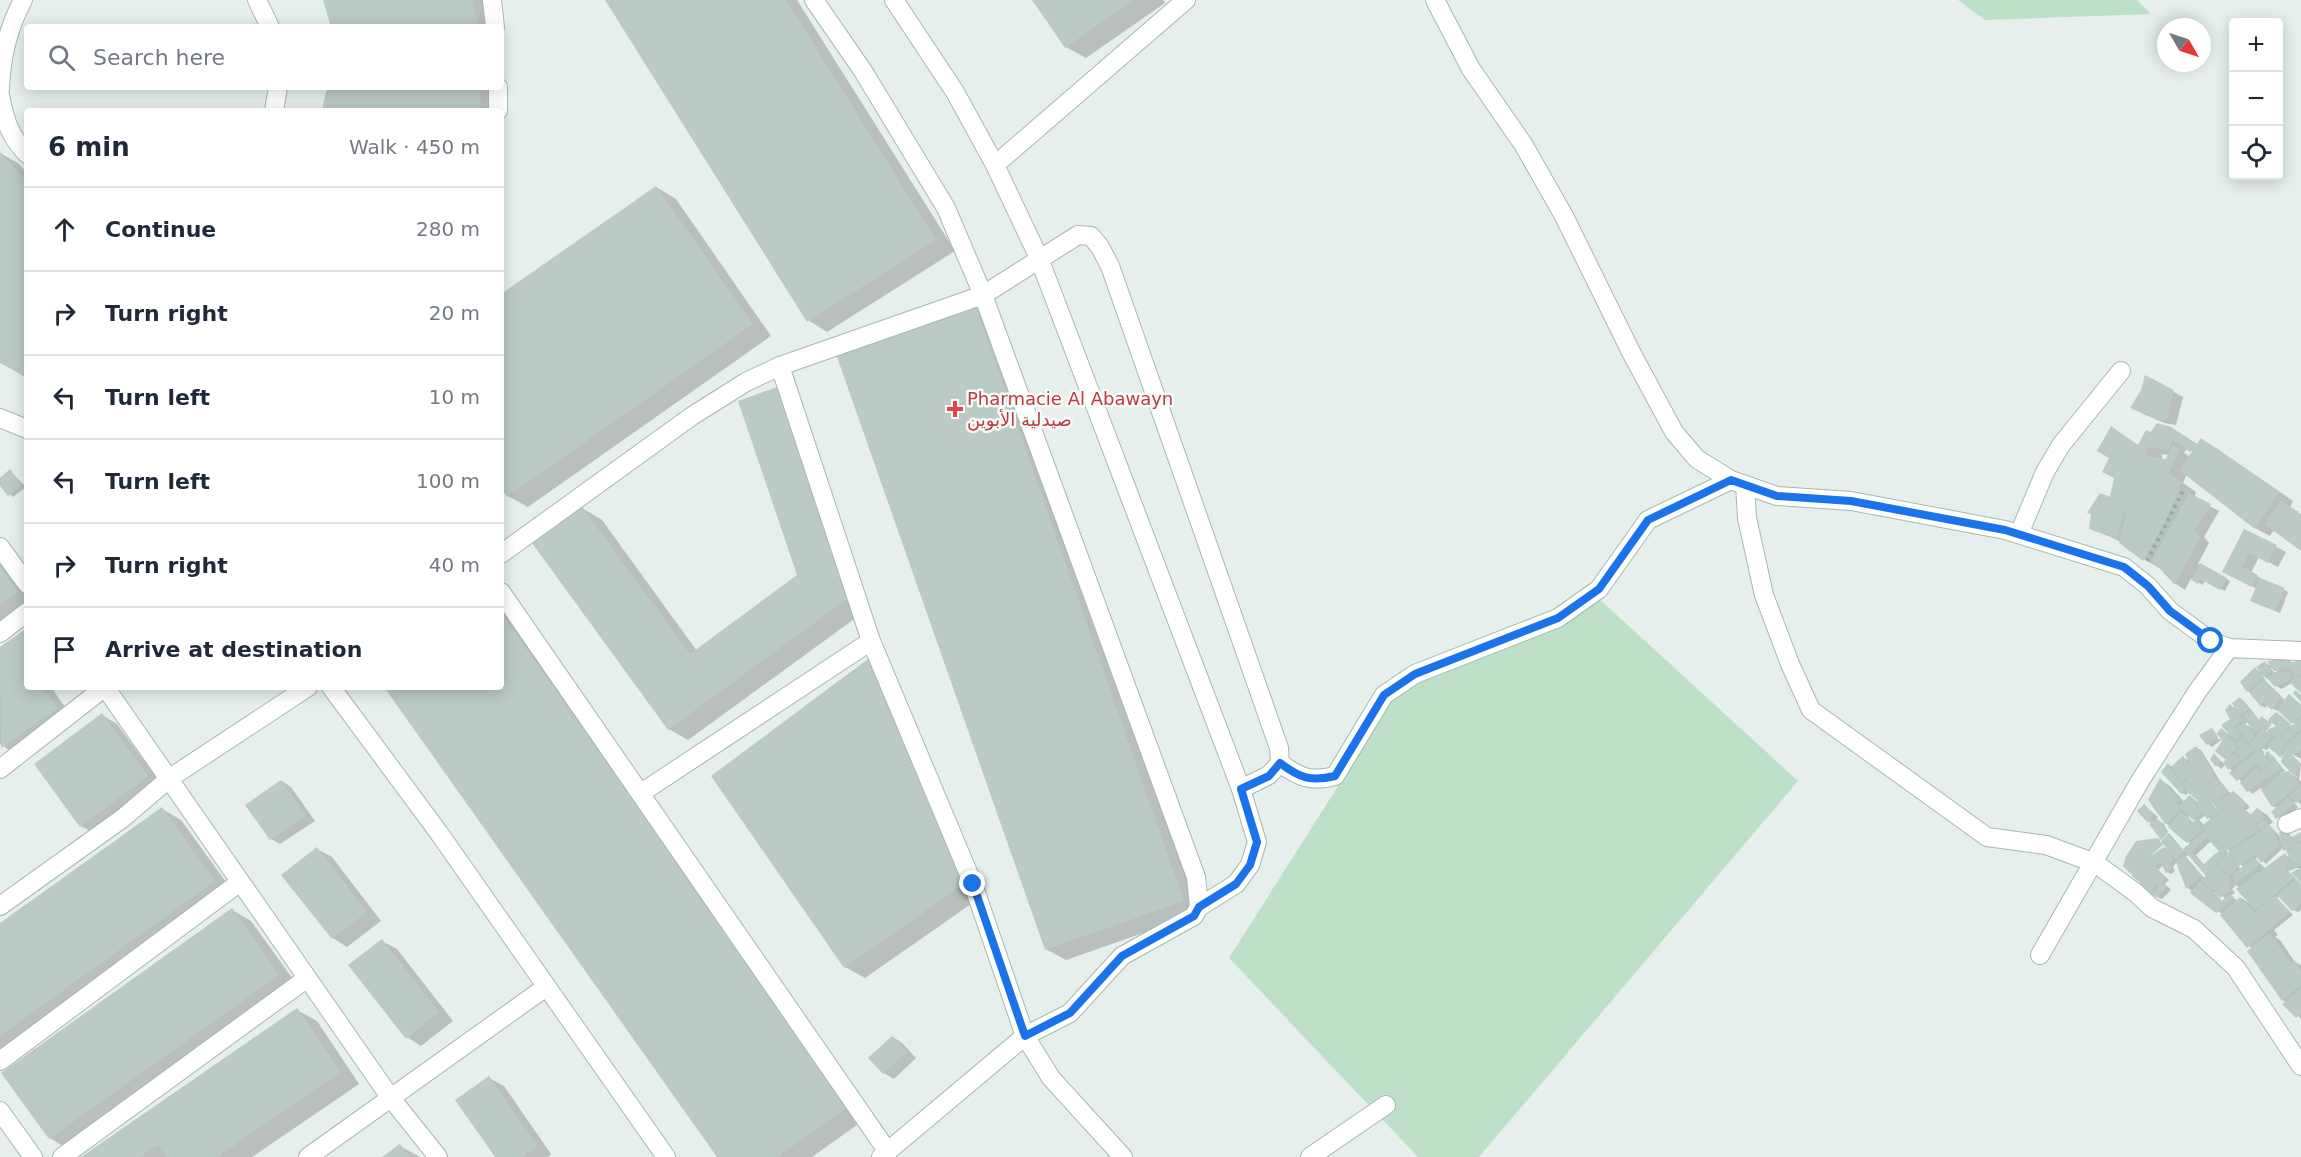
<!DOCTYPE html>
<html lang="en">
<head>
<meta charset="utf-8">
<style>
  body { margin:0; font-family:"DejaVu Sans","Noto Sans Arabic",sans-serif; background:#f2f2f3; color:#1f2937 }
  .controls { position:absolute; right:18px; top:18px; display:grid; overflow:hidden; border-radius:6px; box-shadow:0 3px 15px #0003 }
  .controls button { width:54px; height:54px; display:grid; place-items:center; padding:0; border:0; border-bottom:2px solid #e0e1e3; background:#fff; color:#1f2937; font:30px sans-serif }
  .compass { position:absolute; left:2157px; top:18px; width:54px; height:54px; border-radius:50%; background:#fff; box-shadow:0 3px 15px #0003; rotate:129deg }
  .stop { position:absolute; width:18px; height:18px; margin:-14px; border:4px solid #1a73e8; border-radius:50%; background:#fff }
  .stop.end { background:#1a73e8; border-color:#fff; box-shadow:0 2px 6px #0008 }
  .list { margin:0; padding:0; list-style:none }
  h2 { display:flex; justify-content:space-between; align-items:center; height:78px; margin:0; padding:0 24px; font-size:26px }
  h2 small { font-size:20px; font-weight:400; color:#747a83 }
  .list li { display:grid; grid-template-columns:39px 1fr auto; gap:18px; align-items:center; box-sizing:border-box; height:84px; padding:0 24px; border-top:2px solid #e0e1e3 }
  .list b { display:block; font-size:22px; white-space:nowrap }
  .list em { font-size:20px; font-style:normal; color:#747a83 }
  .icon { flex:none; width:33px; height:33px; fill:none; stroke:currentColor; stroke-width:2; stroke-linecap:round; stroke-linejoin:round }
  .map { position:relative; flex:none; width:2301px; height:1157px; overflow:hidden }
  .search { position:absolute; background:#fff; box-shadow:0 3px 15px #0003; left:24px; top:24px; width:480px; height:66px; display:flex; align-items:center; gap:15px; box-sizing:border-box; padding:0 21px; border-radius:6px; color:#747a83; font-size:22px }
  .panel { position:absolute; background:#fff; box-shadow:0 3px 15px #0003; left:24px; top:108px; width:480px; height:582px; border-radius:6px }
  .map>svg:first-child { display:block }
</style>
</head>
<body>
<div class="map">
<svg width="2301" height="1157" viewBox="0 0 2301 1157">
  <rect width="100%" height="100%" fill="#e6efeb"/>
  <g fill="#bfe0c8">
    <polygon points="1958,0 2137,0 2151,14 1985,20"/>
    <polygon points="1596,596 1798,781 1479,1157 1418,1157 1229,958 1411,671"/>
  </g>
  <g fill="#0003" fill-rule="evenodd">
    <polygon points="324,0 491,0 495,27 332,27"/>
    <polygon points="606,0 797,0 955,251 827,332 808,320"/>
    <polygon points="1034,0 1163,0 1165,3 1086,58 1066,47"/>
    <polygon points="329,87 499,87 500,111 324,111"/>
    <polygon points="0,153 18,163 27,173 27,378 0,362"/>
    <polygon points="656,187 676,199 771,336 528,507 508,496 501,486 501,296"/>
    <polygon points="975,307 994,318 1203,912 1066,960 1046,949"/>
    <polygon points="2146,377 2183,397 2176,425 2164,423 2141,413 2142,390"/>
    <polygon points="777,389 797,400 868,609 688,740 669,729 582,508 602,520 697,651 799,576"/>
    <path d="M2171,428L2199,445L2202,440L2216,448L2293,501L2290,507L2301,515V549L2274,530L2270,536L2255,528L2187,474L2183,483L2196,492L2194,498L2219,511L2204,537L2209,543L2198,564L2230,581L2225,591L2205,580L2203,585L2191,578L2185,590L2176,584L2160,566L2159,568L2144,559L2121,542L2091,528L2111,499L2126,437L2138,445L2151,434ZM2187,448L2194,452L2190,457L2184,453ZM2162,454L2170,455L2167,460H2162Z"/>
    <polygon points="10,471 26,487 13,497 0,484 0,479"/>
    <polygon points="2244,531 2286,552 2278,567 2259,557 2251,573 2288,592 2280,613 2256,603 2257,589 2234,577"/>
    <polygon points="0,554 27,590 27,611 0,631"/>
    <polygon points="501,601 868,1117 812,1157 719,1157 386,687 501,687"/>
    <polygon points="27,630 27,687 51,687 72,717 17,755 0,744 0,649"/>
    <path d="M2289,660L2293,663L2301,662V691L2292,683L2281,689L2261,674L2266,681L2265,682L2286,701L2290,696L2301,705V759L2290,753L2301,764L2299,779L2301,782V804L2296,801L2294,803L2298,807L2282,821L2273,812L2277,808L2273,806L2261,788L2252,794L2226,764L2221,769L2212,759L2215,755L2224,764L2229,760L2227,758L2225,737L2221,740V737L2213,732L2211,735L2221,740L2212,747L2208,744L2212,729L2217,734L2222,730L2232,736L2231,706L2239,710L2240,698L2244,701L2260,721L2268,722L2276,714L2293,727L2296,724L2279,710L2277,711L2267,704L2266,708L2262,706L2248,691L2255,669L2264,674L2265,663L2273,667ZM2270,667L2281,674H2275ZM2272,721L2277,725L2263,735ZM2248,722L2255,730L2245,724ZM2270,747L2284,757L2283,761L2298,778L2288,773L2280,774L2285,771L2273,756L2268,753L2262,757L2264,753L2261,748L2267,750Z"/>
    <polygon points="868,661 888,672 981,897 865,978 845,967"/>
    <polygon points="102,715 117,724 162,785 96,834 81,826"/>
    <path d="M2196,748L2201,750L2220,781L2231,794L2233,792L2238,795L2250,807L2244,812L2251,816L2258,809L2267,815L2273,822L2269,825L2279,835L2282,844L2286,831L2293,838L2301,834V881L2300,869L2297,868L2288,871L2301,884V910L2298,912L2293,910L2279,896L2277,898L2293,915L2274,930L2278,935L2275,937L2280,940L2295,962L2301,965V1019L2283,1000L2249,951L2252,949L2222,914L2188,888L2177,862L2173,867L2175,871L2171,874L2167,872L2163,865L2158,870L2169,880L2165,884L2171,890L2162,899L2151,894L2132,873L2136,843L2161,839L2158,841L2161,844L2169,833L2184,851L2191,844L2167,824L2150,800L2161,780L2170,786L2185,803L2194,800L2199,803L2201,801L2184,785L2188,793L2186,795L2182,793L2163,772L2169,765L2173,767L2184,758L2190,761ZM2208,798L2219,808L2216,810ZM2190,815L2194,819L2197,821L2194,823L2188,818ZM2206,815L2212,820L2204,825L2199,820ZM2211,841L2220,851L2205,866L2196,855ZM2164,843L2167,847L2152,857L2141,860ZM2223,847L2232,852L2229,854ZM2284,847L2292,858L2285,855L2266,869L2255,859L2258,856L2266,864ZM2189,854L2208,876L2205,879L2186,857ZM2236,862L2244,867L2241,870ZM2236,885L2240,888L2251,904L2241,898L2238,901L2230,896L2235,893L2232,889ZM2216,890L2226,899L2223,902L2214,893Z"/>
    <polygon points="282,781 291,787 315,821 280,844 271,839"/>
    <polygon points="2144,805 2158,817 2156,819 2163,823 2168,832 2161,838 2153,824 2149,821"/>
    <polygon points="162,809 181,820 234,893 0,1052 0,924"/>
    <polygon points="317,849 332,857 381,921 347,947 333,938"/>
    <polygon points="232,910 251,921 298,986 69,1150 50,1138"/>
    <polygon points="382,941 397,949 453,1021 421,1046 407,1037"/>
    <polygon points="297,1010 317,1021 359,1084 252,1157 84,1157"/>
    <polygon points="893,1037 902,1043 916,1058 894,1079 884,1073 870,1058"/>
    <polygon points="489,1078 504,1086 551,1154 548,1157 497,1157"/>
    <polygon points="400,1146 420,1157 385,1157"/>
  </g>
  <g fill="#bbcac4">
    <polygon points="323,0 473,0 478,27 331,27"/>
    <polygon points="605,0 786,0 936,240 807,322"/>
    <polygon points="1032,0 1134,0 1065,48"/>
    <polygon points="327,87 480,87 481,111 322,111"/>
    <polygon points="0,152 27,182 27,377 0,363"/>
    <polygon points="656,186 753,324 507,497 501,488 501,294"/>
    <polygon points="975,305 1184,901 1045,950 836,354"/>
    <polygon points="2145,375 2174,390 2167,421 2153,418 2130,408 2141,390"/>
    <polygon points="777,387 850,597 668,730 532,543 582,507 690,654 797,575 738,401"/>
    <polygon points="2157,423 2171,427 2197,444 2201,438 2280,492 2255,529 2179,470 2196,446 2190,452 2172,440 2168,450 2147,447 2147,456 2166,459 2172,445 2180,449 2169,473 2182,482 2165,522 2143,561 2119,543 2126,514 2123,513 2117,539 2089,529 2091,514 2087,513 2100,493 2110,497 2114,478 2102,472 2109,458 2097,451 2111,426 2138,445 2146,430 2151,432"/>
    <polygon points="10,469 22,485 8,496 0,486 0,478"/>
    <polygon points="2189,493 2211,504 2195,530 2200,537 2175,585 2152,560"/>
    <polygon points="2281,500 2301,514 2301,551 2264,524"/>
    <polygon points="2244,529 2277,545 2268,563 2249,553 2242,567 2258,575 2252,587 2222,572"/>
    <polygon points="2200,563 2227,578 2220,590 2200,579 2198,584 2191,580"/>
    <polygon points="0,567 18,592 0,605"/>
    <polygon points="2260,578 2285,588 2275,611 2250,601"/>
    <polygon points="501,613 850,1106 777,1157 717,1157 384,687 501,687"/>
    <polygon points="27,628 27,687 43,687 58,708 1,748 0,647"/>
    <polygon points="2289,658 2290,663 2301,660 2301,674 2294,678 2291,668 2274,671 2267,661"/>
    <polygon points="868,659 963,885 844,968 711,776"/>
    <polygon points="2265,661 2272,671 2264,677 2256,667"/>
    <polygon points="2255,667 2263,678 2247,692 2240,682"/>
    <polygon points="2290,671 2292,679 2275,687 2267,678 2275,672"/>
    <polygon points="2301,675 2301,693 2289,682"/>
    <polygon points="2264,679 2282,697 2272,710 2263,703 2261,707 2249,692"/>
    <polygon points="2296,690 2301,695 2301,702 2293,693"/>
    <polygon points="2289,694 2301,705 2301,715 2292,724 2277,710"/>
    <polygon points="2240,697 2249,709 2240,716 2232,703"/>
    <polygon points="2230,704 2243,720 2235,726 2241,736 2235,741 2221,725 2230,719 2225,710"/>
    <polygon points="2251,709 2259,721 2261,716 2272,724 2267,730 2276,726 2268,720 2276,712 2291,724 2279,738 2301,717 2301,729 2283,746 2281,758 2267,746 2273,738 2277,740 2267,730 2261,726 2255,733 2242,716"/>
    <polygon points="102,713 148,776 80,827 34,764"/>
    <polygon points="2244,722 2255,736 2248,743 2253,740 2262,727 2272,736 2262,749 2259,748 2270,763 2262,770 2257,764 2237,781 2229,773 2255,753 2237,727"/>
    <polygon points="2212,728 2218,737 2207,745 2199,735"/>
    <polygon points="2222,728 2238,747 2226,760 2215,751 2222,741 2217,733"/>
    <polygon points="2301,732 2301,749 2294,755 2287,749 2301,764 2295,777 2281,762 2285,746"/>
    <polygon points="2242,737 2253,751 2242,760 2235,752 2240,748 2241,750 2236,743"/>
    <polygon points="2196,746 2208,763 2201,768 2208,764 2215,776 2207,783 2216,777 2228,792 2213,804 2219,813 2207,819 2196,803 2203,797 2198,801 2191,795 2198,789 2190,795 2182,785 2194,773 2201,784 2195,772 2181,783 2172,766 2183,756 2192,769 2185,754"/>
    <polygon points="2268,751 2282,768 2247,792 2240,783 2257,766 2261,772 2272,762 2265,753"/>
    <polygon points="2214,753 2221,762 2216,767 2210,759"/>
    <polygon points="2234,754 2242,760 2228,770 2223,762"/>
    <polygon points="2168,763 2185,790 2181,794 2161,772"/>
    <polygon points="2289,771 2300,785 2272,807 2261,790 2283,772"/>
    <polygon points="2160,778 2179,799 2176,802 2180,810 2166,825 2148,800"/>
    <polygon points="281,780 306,815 270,840 245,805"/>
    <polygon points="2301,785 2301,800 2296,803 2289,796"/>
    <polygon points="2233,791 2247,804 2231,817 2243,809 2251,814 2257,808 2265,817 2254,824 2260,829 2227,851 2207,831 2226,852 2223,856 2207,838 2192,852 2203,865 2217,852 2223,857 2206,876 2183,849 2205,830 2201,826 2219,813 2214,804"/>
    <polygon points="2189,795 2197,801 2195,803 2202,813 2193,820 2179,807"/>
    <polygon points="2288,797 2295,804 2276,819 2271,812"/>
    <polygon points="2144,804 2154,814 2148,823 2137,811"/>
    <polygon points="162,807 215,881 0,1036 0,923"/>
    <polygon points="2181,811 2192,821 2185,828 2198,818 2201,823 2198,825 2203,830 2187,843 2168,827"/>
    <polygon points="2158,819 2168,834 2161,840 2149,824"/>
    <polygon points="2263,819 2276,832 2274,834 2280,845 2261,863 2252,851 2254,855 2239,866 2228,852 2261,831 2256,825"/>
    <polygon points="2287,830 2295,844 2292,837 2301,832 2301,841 2295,844 2301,843 2301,864 2295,868 2286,851 2296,846 2283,851 2279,832"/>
    <polygon points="2169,834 2184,852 2176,860 2171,853 2173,860 2169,864 2172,868 2166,873 2160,862 2155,866 2165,877 2162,881 2167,887 2157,898 2152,893 2158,887 2156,885 2150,895 2139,884 2144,878 2139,882 2132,876 2133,872 2131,874 2123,866 2126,856 2136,841 2158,838 2163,845 2150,856 2164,847 2169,852 2161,841"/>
    <polygon points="317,847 367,912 332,939 281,875"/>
    <polygon points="2228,853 2238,867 2229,876 2218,864"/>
    <polygon points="2285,853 2292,866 2285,868 2293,878 2274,895 2290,912 2247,948 2220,915 2240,897 2255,913 2271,897 2255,910 2236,889"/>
    <polygon points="2184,855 2202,876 2186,889 2176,862"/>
    <polygon points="2255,857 2260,864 2233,886 2233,874"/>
    <polygon points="2218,865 2228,876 2218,883 2229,876 2231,884 2229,886 2232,890 2220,898 2201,880"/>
    <polygon points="2301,867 2301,883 2291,873"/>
    <polygon points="2296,879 2301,885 2301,904 2292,911 2277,895"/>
    <polygon points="2200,881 2215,894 2209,899 2216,895 2222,901 2229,894 2234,897 2216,913 2190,893"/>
    <polygon points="232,908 279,975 49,1139 1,1073"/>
    <polygon points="2270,933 2290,962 2283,968 2294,960 2301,971 2301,985 2282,1001 2247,951"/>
    <polygon points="382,939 439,1012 406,1039 348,965"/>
    <polygon points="2301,988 2301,1013 2296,1018 2282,1004"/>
    <polygon points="297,1008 341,1072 217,1157 166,1157 158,1145 140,1157 81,1157"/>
    <polygon points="892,1036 907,1052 883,1074 868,1058"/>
    <polygon points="489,1076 538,1146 522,1157 495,1157 455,1100"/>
    <polygon points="400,1144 410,1157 382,1157"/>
  </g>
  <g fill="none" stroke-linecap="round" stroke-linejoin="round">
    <g stroke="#a8b8b2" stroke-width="20">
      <g id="minor">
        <polyline points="257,0 270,27"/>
        <polyline points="492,0 495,27"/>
        <polyline points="814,0 863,71 946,208 983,295 1196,877 1199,907"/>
        <polyline points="1435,0 1471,69 1523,144 1564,216 1631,352 1674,432 1697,459 1731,480 1777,496 1851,501 2005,530 2124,567 2148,586 2170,611 2211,641 2229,648 2301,651"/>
        <path d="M0,89C1,58 8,28 23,0"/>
        <path d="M0,95C5,121 9,135 27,154"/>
        <polyline points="274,111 278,87"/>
        <polyline points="498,111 498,87"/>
        <polyline points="995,165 1186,0"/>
        <polyline points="780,366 871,641 973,884 1025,1036 1051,1078 1123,1157"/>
        <polyline points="0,418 27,429"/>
        <polyline points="1745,485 1747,518 1764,595 1790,664 1811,710 1987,837 2046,845 2095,863 2136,893 2152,908 2194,929 2236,968 2301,1066"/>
        <polyline points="2019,534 2045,472 2061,445 2121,371"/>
        <polyline points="0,547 27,584"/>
        <polyline points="501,554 692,416 746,382 780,366 983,295 1078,235 1091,236 1100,247 1110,266 1279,748 1280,763 1269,775 1241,789"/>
        <polyline points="501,592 888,1152"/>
        <polyline points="0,633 27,612"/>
        <polyline points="105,687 390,1097 438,1157"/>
        <polyline points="331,687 439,833 666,1157"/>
        <path d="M1280,763C1300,778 1311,782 1335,776L1384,695L1415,674L1558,618L1599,589L1648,520L1731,480"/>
        <polyline points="0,769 105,687"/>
        <polyline points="641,793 871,641"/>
        <polyline points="2287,824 2301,818"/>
        <polyline points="0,906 123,818 170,778 308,687"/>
        <polyline points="2040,955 2140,781 2197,692 2229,648"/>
        <polyline points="0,1061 240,882"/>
        <polyline points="0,1111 33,1157"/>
        <polyline points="62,1157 306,979"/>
        <polyline points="308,1157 546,987"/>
        <polyline points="881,1157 1025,1036 1070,1013 1122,956 1194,916 1199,907 1236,884 1250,865 1257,842 1241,789 1039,258 995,165 955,92 894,0"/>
        <polyline points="1310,1157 1386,1105"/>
      </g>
    </g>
    <polyline stroke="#86b3a5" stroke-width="4" stroke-dasharray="3 4.5" stroke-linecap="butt" points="2147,561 2184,489"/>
    <use href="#minor" stroke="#fff" stroke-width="18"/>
  </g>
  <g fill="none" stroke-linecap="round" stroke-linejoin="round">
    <path stroke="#1a73e8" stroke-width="8" d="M973,884L1025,1036L1070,1013L1122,956L1194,916L1199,907L1236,884L1250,865L1257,842L1241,789L1269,776L1280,763C1300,778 1311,782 1335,776L1384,695L1415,674L1558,618L1599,589L1648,520L1731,480L1777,496L1851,501L2005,530L2124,567L2148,586L2170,611L2211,641"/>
  </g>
  <path fill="#e0444e" stroke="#f7fbf9" stroke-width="2" d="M952 400h6v6h6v6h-6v6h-6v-6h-6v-6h6z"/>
  <g text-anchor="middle" stroke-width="5" stroke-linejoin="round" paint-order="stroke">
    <g font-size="18" fill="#be3a42" stroke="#f7fbf9" text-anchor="start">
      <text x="967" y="405">Pharmacie Al Abawayn<tspan x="967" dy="21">صيدلية الأبوين</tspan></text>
    </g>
  </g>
</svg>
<div class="controls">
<button>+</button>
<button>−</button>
<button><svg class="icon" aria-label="locate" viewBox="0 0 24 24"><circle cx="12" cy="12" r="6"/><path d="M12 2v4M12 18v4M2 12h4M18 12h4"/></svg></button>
</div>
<svg class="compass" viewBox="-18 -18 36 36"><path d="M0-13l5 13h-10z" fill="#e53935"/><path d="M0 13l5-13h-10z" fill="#747a83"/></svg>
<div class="stop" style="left:2211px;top:641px"></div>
<div class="stop end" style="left:973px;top:884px"></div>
<div class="search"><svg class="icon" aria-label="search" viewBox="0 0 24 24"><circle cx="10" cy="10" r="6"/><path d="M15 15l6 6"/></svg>Search here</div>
<section class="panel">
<h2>6 min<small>Walk · 450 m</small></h2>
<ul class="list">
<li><svg class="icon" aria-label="ahead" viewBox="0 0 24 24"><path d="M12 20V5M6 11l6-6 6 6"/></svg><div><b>Continue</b></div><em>280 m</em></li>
<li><svg class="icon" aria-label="right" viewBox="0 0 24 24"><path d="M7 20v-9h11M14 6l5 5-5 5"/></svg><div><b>Turn right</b></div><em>20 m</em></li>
<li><svg class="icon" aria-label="left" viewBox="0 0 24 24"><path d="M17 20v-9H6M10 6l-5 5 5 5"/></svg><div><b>Turn left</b></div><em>10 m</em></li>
<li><svg class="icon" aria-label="left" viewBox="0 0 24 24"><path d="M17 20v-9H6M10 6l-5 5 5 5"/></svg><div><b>Turn left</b></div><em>100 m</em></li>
<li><svg class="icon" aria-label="right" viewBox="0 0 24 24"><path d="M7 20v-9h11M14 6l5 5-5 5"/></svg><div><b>Turn right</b></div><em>40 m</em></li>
<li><svg class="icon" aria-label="arrive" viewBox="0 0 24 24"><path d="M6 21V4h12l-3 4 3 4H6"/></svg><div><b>Arrive at destination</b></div></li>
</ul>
</section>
</div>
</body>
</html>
